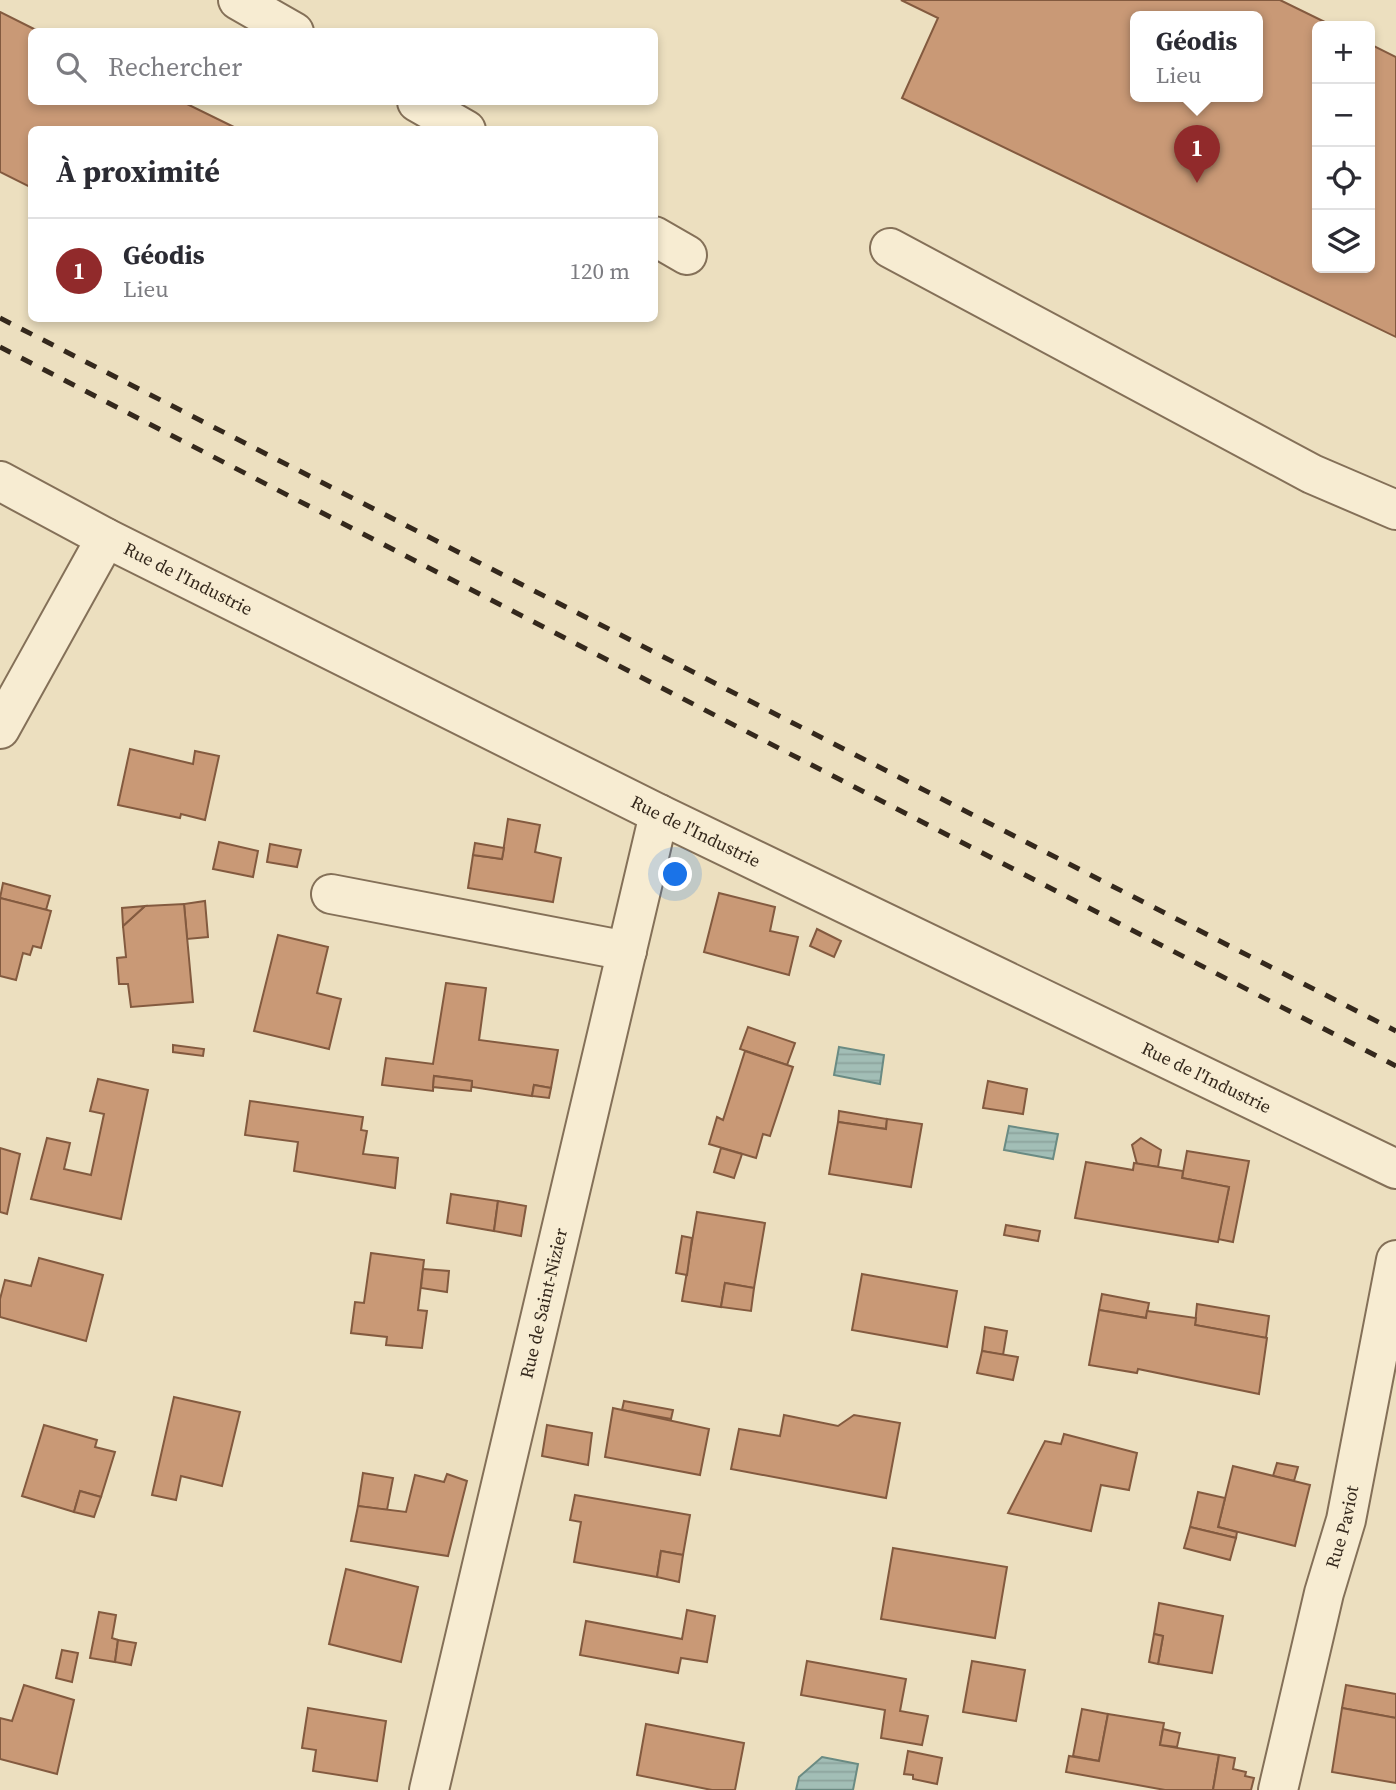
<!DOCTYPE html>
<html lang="fr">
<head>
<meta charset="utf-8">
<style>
  body { margin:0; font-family:"Source Serif 4",serif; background:#f2f2f3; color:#2b2b33 }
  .controls { position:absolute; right:21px; top:21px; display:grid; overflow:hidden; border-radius:10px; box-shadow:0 4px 10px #0003 }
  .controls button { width:63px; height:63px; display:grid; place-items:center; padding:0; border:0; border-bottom:2px solid #e1e1e2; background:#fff; color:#2b2b33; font:35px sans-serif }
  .you { position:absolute; left:676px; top:875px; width:24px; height:24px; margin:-18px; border:5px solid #fff; border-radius:50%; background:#1a73e8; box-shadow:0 0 0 10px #1a73e833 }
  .badge { display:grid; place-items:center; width:46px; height:46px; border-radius:50%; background:#912a2b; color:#fff; font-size:23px; font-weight:700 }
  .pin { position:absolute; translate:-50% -58px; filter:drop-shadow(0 2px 4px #0008) }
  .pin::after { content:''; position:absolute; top:37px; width:24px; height:21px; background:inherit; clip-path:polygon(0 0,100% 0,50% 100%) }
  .popup { position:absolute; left:1130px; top:11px; width:133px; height:91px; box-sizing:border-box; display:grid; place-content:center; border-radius:10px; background:#fff; filter:drop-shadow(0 2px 5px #0005); font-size:23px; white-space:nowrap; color:#7c7c81 }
  .popup b { font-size:26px; color:#2b2b33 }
  .popup::after { content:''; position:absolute; left:50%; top:100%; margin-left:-14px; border:14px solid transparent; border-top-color:#fff }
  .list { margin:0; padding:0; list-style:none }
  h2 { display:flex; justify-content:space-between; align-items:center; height:91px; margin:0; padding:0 28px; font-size:30px }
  h2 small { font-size:23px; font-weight:400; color:#7c7c81 }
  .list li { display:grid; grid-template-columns:46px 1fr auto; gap:21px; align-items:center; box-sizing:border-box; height:105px; padding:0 28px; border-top:2px solid #e1e1e2 }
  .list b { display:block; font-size:26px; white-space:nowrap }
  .list p { margin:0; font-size:23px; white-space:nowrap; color:#7c7c81 }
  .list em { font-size:23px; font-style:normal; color:#7c7c81 }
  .icon { flex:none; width:38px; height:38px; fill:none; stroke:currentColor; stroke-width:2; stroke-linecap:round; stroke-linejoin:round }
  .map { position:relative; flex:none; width:1396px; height:1790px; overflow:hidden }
  .search { position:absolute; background:#fff; box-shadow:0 4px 10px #0003; left:28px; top:28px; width:630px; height:77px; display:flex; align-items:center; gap:18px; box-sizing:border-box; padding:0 24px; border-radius:10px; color:#7c7c81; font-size:26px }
  .panel { position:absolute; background:#fff; box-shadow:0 4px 10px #0003; left:28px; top:126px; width:630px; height:196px; border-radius:10px }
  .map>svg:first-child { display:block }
</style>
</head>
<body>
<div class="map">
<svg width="1396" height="1790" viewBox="0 0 1396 1790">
  <defs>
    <pattern id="water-rules" width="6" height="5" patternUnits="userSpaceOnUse" patternTransform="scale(1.75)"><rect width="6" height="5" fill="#a2beb6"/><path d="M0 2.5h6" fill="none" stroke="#8ca39c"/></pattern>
  </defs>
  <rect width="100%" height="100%" fill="#ecdfbf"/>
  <g fill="url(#water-rules)" stroke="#6a8b83" stroke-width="2">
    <polygon points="839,1047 884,1055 880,1084 834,1075"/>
    <polygon points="1009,1126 1058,1134 1053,1159 1004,1150"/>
    <polygon points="822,1757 858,1764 853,1790 796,1790 799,1777"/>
  </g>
  <g fill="#c99976" stroke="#835a3f" stroke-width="2" fill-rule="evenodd">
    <path d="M901,0H1280L1333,26H1317V268H1370V44L1396,57V337L902,98L938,18ZM1136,17H1258V97H1136Z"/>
    <polygon points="0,12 40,32 32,32 32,102 183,102 240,130 32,130 32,188 0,172"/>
    <polygon points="130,749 193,764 195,751 219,756 205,820 181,814 180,818 118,805"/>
    <polygon points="508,819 540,825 535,852 561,858 553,902 468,888 473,855 502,859"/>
    <polygon points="219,842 258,851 253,877 213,869"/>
    <polygon points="475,843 504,848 502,859 473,855"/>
    <polygon points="270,844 301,850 297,867 267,862"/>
    <polygon points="3,883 50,896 46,910 0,898"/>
    <polygon points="719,893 775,907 770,931 798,937 789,975 704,952"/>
    <polygon points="0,898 51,911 41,948 33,946 30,955 23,953 16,980 0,976"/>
    <polygon points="205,901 208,937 187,939 184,904"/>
    <polygon points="184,904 193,1002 131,1007 128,984 119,984 117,958 126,957 123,926 145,906"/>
    <polygon points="145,906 123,926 122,908"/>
    <polygon points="817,929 841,941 834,957 810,946"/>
    <polygon points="278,935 328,947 317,993 341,999 329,1049 254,1031"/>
    <polygon points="446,983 486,988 479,1040 558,1050 551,1088 534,1085 532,1096 472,1087 472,1081 434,1076 433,1091 382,1085 386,1058 433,1064"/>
    <polygon points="748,1027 795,1043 787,1065 740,1049"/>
    <polygon points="173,1045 204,1049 203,1056 173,1052"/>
    <polygon points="745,1051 793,1067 770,1136 763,1134 756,1158 709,1144 717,1117 723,1120"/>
    <polygon points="434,1076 472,1081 471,1091 433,1087"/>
    <polygon points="98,1079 148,1090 121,1219 31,1199 47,1138 70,1143 64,1169 91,1175 104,1114 90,1111"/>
    <polygon points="988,1081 1027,1089 1023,1114 983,1108"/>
    <polygon points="534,1085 551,1088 549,1098 532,1096"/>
    <polygon points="250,1101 363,1117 361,1130 367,1131 363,1154 398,1158 395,1188 294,1171 298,1142 245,1135"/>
    <polygon points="839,1111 887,1119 886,1129 838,1122"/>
    <polygon points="887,1119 922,1124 911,1187 829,1174 838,1122 886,1129"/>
    <polygon points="1141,1138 1161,1150 1158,1167 1137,1164 1132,1145"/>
    <polygon points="0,1148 20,1154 7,1214 0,1212"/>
    <polygon points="721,1148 742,1154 734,1178 714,1172"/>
    <polygon points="1187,1151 1249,1161 1233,1242 1218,1239 1229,1187 1182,1178"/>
    <polygon points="1086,1162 1133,1170 1134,1163 1183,1171 1182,1178 1229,1187 1218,1242 1075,1218"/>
    <polygon points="451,1194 498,1201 494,1231 447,1223"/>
    <polygon points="498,1201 526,1206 521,1236 494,1231"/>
    <polygon points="697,1212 765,1223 754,1288 725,1283 721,1307 682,1301"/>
    <polygon points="1006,1225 1040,1231 1038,1241 1004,1235"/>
    <polygon points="682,1236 692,1238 687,1275 676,1273"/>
    <polygon points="371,1253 424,1260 418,1310 427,1311 422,1348 386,1345 387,1337 351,1333 355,1302 364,1303"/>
    <polygon points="39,1258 103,1275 86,1341 0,1317 0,1299 5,1280 31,1286"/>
    <polygon points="423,1269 449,1271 447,1292 421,1288"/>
    <polygon points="862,1274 957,1291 947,1347 852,1330"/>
    <polygon points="725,1283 754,1288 751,1311 721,1307"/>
    <polygon points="1102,1294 1149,1303 1146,1318 1099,1310"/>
    <polygon points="1197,1304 1269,1316 1266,1338 1195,1325"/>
    <polygon points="1099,1310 1146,1318 1147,1311 1196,1318 1195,1325 1267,1338 1259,1394 1138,1369 1137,1373 1089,1365"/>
    <polygon points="985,1327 1007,1331 1003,1355 982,1351"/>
    <polygon points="982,1351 1018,1357 1013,1380 977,1373"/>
    <polygon points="174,1397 240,1412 222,1486 181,1476 176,1500 152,1495"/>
    <polygon points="624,1401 673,1410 671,1419 622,1410"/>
    <polygon points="613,1408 709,1429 700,1475 605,1457"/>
    <polygon points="784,1415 838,1426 854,1415 900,1423 886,1498 731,1469 739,1429 780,1436"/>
    <polygon points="44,1425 97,1440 95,1447 115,1452 101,1497 80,1491 74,1512 22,1496"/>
    <polygon points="547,1425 592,1433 588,1465 542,1456"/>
    <polygon points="1064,1434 1137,1453 1129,1490 1101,1485 1091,1531 1008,1513 1045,1441 1061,1444"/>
    <polygon points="1277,1463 1298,1467 1294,1481 1273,1476"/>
    <polygon points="1233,1466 1310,1485 1295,1546 1218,1527"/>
    <polygon points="363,1473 393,1478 387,1510 358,1506"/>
    <polygon points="447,1474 467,1481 448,1556 351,1541 358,1506 406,1512 415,1475 444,1482"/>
    <polygon points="80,1491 101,1497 94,1517 74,1512"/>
    <polygon points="1198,1492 1225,1498 1218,1527 1237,1532 1236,1538 1190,1527"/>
    <polygon points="575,1495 690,1515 683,1555 661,1551 657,1577 574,1562 581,1522 570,1520"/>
    <polygon points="1190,1527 1236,1538 1230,1560 1184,1548"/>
    <polygon points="893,1548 1007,1567 995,1638 881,1619"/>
    <polygon points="661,1551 683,1555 679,1582 657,1577"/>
    <polygon points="346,1569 418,1587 401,1662 329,1644"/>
    <polygon points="1159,1603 1223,1616 1212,1673 1158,1664 1163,1636 1154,1634"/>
    <polygon points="687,1610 715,1616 707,1662 681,1658 678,1673 580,1655 586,1621 682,1639"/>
    <polygon points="99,1612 116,1615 112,1638 118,1640 115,1662 90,1658"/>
    <polygon points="1154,1634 1163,1636 1158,1664 1149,1662"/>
    <polygon points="118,1640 136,1643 131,1665 115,1662"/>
    <polygon points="62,1650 78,1653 72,1682 56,1678"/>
    <polygon points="807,1661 906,1679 900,1711 928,1716 922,1745 881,1738 885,1710 801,1695"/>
    <polygon points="972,1661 1025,1670 1016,1721 963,1712"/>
    <polygon points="24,1685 74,1700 57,1774 0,1759 0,1718 12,1721"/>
    <polygon points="1346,1685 1396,1694 1396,1718 1342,1708"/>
    <polygon points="308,1708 386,1721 377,1781 313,1771 316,1750 302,1748"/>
    <polygon points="1342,1708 1396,1718 1396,1783 1332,1772"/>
    <polygon points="1082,1709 1108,1714 1099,1761 1073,1756"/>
    <polygon points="1108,1714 1164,1723 1160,1745 1219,1755 1213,1790 1165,1790 1066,1772 1069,1756 1099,1761"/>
    <polygon points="646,1724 744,1743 735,1790 712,1790 637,1775"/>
    <polygon points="1163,1729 1180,1733 1177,1747 1160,1745"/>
    <polygon points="908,1751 942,1758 937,1784 913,1779 913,1775 904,1774"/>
    <polygon points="1219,1755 1235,1758 1233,1769 1246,1772 1245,1776 1254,1778 1251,1790 1213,1790"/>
  </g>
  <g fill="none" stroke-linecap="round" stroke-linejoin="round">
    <g stroke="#847058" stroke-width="42">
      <g id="minor">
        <polyline points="238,0 294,32"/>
        <polyline points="417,102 466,130"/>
        <polyline points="654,236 687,255"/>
        <polyline points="890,248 1312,474 1396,510"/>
        <path id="s1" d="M0,481L106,538L659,814L1396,1169"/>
        <polyline points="0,729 106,538"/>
        <polyline points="331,894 627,951"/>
        <path id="s2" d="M429,1790L659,814"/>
        <path id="s3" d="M1278,1790L1324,1593L1346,1520L1396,1260"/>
      </g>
    </g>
    <use href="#minor" stroke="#f7ecd2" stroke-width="38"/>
    <g stroke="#34281c" stroke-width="5" stroke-dasharray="12 12" stroke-linecap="butt">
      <polyline points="0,318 1396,1031"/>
      <polyline points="0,347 1396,1066"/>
    </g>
  </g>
  <g text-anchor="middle" stroke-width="6" stroke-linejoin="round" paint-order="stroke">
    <g font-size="18" fill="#34281c" stroke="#f4e9ce">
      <text dy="6" stroke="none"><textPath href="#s1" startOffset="212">Rue de l'Industrie</textPath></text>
      <text dy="6" stroke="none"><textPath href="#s1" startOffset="779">Rue de l'Industrie</textPath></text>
      <text dy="6" stroke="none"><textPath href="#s1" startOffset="1346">Rue de l'Industrie</textPath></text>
      <text dy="6" stroke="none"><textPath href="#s2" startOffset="500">Rue de Saint-Nizier</textPath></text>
      <text dy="6" stroke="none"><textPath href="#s3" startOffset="271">Rue Paviot</textPath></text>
    </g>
  </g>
</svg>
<div class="controls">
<button>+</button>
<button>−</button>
<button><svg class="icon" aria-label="locate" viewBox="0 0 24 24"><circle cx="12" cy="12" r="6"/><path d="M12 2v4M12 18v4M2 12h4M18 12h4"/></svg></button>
<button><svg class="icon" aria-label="layers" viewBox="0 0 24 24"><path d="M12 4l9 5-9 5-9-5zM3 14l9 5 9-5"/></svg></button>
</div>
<div class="you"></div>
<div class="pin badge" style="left:1197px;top:183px">1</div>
<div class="popup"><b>Géodis</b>Lieu</div>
<div class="search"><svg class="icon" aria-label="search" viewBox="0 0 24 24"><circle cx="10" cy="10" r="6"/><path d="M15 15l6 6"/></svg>Rechercher</div>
<section class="panel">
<h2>À proximité<small></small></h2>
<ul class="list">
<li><span class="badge">1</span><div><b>Géodis</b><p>Lieu</p></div><em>120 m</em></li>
</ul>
</section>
</div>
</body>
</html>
